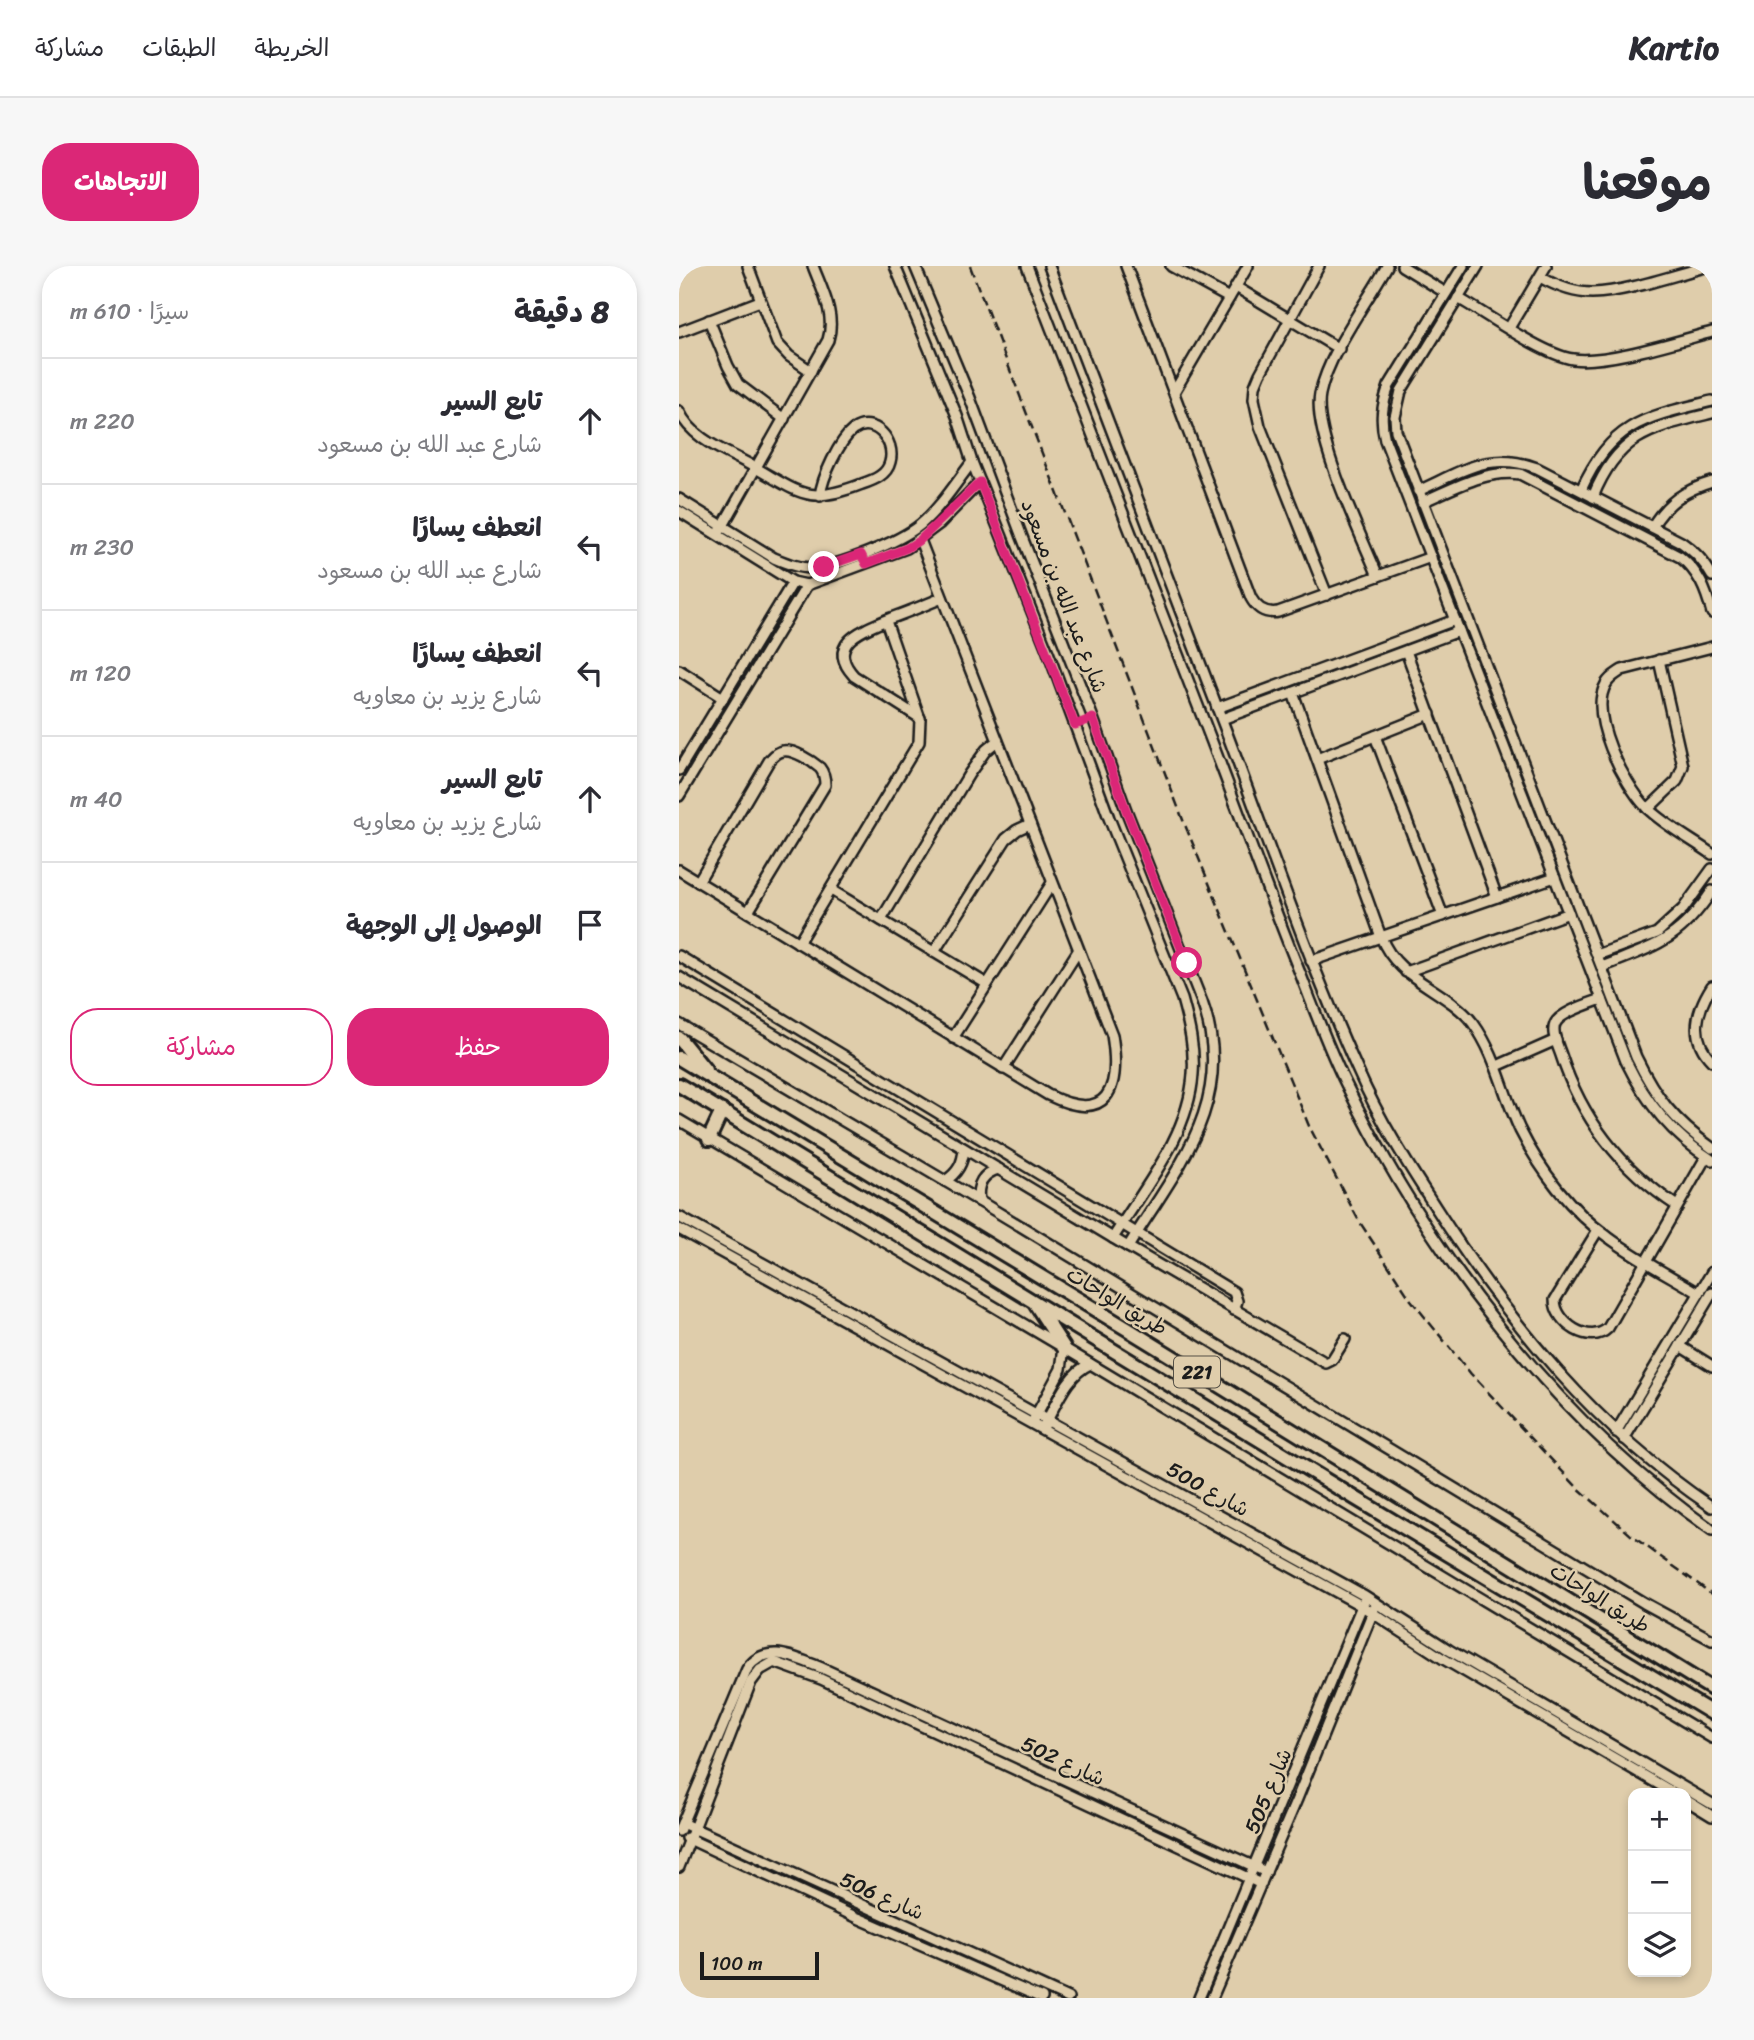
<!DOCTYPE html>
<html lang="ar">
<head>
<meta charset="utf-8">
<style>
  body { margin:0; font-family:Sriracha,"Playpen Sans Arabic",sans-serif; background:#f7f7f7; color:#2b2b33; direction:rtl }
  .controls { position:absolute; right:21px; bottom:21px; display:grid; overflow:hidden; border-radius:14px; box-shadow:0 4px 10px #0003 }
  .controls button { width:63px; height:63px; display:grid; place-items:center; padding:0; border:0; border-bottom:2px solid #e1e1e2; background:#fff; color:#2b2b33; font:35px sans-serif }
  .scale { position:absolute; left:21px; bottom:18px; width:119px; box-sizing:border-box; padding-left:7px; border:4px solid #1c1c1c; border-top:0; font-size:19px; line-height:24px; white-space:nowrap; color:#1c1c1c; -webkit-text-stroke:5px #dfcdab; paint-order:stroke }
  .stop { position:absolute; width:21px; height:21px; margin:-16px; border:5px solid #db2777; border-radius:50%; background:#fff }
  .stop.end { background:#db2777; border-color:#fff; box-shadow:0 2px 7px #0008 }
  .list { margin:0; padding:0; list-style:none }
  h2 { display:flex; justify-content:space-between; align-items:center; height:91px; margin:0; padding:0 28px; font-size:30px }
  h2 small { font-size:23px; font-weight:400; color:#7c7c81 }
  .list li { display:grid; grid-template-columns:46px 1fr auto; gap:21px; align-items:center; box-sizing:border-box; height:126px; padding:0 28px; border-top:2px solid #e1e1e2 }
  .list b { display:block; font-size:26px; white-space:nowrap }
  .list p { margin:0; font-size:23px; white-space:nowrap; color:#7c7c81 }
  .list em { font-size:23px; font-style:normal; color:#7c7c81 }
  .actions { display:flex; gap:14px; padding:21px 28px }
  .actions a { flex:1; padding:16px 0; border:2px solid #db2777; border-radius:28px; text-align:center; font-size:24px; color:#db2777 }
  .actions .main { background:#db2777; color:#fff }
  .icon { flex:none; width:38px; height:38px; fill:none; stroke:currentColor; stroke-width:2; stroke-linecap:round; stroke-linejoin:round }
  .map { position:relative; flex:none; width:1033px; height:1732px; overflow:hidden; direction:ltr; border-radius:28px }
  header { display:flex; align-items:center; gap:42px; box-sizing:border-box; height:98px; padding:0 35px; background:#fff; border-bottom:2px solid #e1e1e2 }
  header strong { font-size:33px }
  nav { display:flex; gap:38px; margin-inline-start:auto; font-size:24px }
  .intro { display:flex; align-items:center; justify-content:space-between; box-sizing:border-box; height:168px; padding:0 42px }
  h1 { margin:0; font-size:49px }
  .button { padding:18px 32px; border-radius:28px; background:#db2777; color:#fff; font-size:24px; font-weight:700 }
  main { display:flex; gap:42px; padding:0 42px }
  aside { flex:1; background:#fff; border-radius:28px; box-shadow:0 4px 10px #0003 }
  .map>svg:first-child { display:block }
</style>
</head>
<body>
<header>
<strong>Kartio</strong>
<nav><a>الخريطة</a><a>الطبقات</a><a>مشاركة</a></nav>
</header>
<div class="intro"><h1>موقعنا</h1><a class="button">الاتجاهات</a></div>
<main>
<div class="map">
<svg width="1033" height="1732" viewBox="0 0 1033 1732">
  <rect width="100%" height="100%" fill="#dfcdab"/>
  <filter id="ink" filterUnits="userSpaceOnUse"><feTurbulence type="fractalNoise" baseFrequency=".0143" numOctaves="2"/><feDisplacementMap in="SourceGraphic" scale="14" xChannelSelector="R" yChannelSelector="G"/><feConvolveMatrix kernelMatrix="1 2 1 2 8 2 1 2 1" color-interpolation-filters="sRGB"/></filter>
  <g filter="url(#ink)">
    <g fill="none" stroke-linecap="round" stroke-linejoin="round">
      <g stroke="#1c1c1c" stroke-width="14">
        <g id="minor">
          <polyline points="69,0 98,77 110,90 132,105"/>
          <path d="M216,0L278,150L293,196L369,386L430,552L503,733C510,758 516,783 514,808C510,869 465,922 434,972"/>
          <path d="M236,0L291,132L343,271L414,452L447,544L523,736C559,835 497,903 449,981"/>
          <path d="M348,0C407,153 467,305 526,458C559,543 589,628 623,712C636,746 649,781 665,814C747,984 877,1155 1033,1264"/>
          <path d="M370,0C431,156 490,313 549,470C591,582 630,696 679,805C700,853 729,899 757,942C832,1059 917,1163 1033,1241"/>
          <path d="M447,0L572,332C578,343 587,348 599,346L752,291"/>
          <polyline points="492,0 550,32"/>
          <polyline points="640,0 581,108 576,120 575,133 581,160 648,329"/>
          <polyline points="723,0 767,27"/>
          <path d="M784,0L710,120C703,139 701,154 706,174L947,795C968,838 993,869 1033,894"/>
          <path d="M799,0L722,125L716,151L717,165L957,791C977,832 995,855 1033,882"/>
          <path d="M861,11C877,20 894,27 913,27C948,26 995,9 1030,0"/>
          <polyline points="557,21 660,83"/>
          <path d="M779,32C807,48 865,89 894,93C927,98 999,75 1033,66"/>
          <polyline points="30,54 49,100 59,118 105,153"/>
          <polyline points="830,62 867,0"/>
          <polyline points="0,66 81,35"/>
          <polyline points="495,126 569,0"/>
          <path d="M0,145C13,174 49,186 75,201C123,228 129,239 183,218C195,214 208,209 211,196C217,175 195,149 174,164C160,175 143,212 141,230"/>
          <path d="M902,224C933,156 966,151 1033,135"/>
          <path d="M739,225C782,206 810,184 858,202L1002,276C1016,286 1025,295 1033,310"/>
          <path d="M914,231C939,168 973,162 1033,147"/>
          <path d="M0,233L95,292C107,297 119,302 132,302C159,301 220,276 241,259C262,241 277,217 293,196"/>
          <path d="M743,236C774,223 807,203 841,208L1001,291C1020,306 1027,324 1033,347"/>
          <polyline points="0,245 114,316 128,319 228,282 260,258 301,216"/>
          <path d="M973,261C988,236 1006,224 1033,216"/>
          <path d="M41,265L149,74C157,49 143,24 134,0"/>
          <path d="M699,310C682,269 633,168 641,128C649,88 688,36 708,0"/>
          <path d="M1033,381L943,404C937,408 931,411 927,418C909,449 945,518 967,541C985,559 1012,573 1033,588"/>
          <polyline points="727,385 818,631"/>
          <polyline points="0,404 44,432"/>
          <path d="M614,427L702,671C718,714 767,723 794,757C818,790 824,828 841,864C861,904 892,945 929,971C957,992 990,1009 1020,1027"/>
          <polyline points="538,442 776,354"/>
          <path d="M241,452L175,410C144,376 187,363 212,352C229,346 246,339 263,332"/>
          <polyline points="543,453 780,365"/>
          <polyline points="696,470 764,650"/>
          <polyline points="638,493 751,448"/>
          <polyline points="0,504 114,316"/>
          <polyline points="0,530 128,319"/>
          <polyline points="969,543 998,515 1004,500 980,394"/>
          <path d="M0,604L369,829C429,858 442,824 433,769L241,274"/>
          <path d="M19,616L90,495C94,491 97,486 104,485C114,483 133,495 141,502C145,507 146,513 146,519L69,646"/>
          <polyline points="152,624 308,718"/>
          <polyline points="202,654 290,508 307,484 318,475"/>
          <polyline points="119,677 240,476 241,453 207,355"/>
          <polyline points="255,686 327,573 338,564 351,558"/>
          <polyline points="918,689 978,667 1004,643 1033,603"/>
          <polyline points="0,690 555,1026 558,1035 555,1044"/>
          <polyline points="632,695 876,611"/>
          <path d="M923,701C975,680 1000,675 1033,625"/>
          <polyline points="727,706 890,647"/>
          <polyline points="0,711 449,981 647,1097 653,1094 666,1073"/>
          <path d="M1033,720C1017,745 1010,772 1033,795"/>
          <path d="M923,733C912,737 880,747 876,758C872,767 879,780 882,789C903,854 942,903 998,940"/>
          <polyline points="0,758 300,935 965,1337 1033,1374"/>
          <polyline points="274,772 373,617"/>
          <polyline points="818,800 877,774"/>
          <polyline points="324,803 399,685"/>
          <polyline points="0,854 385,1082 1033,1472"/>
          <path d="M266,915C279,907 284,897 285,883"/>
          <path d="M300,935C297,918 304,907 320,903"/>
          <polyline points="0,951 686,1330 770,1384 1033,1538"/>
          <polyline points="0,963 683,1340 763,1392 995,1527"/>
          <path d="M919,964L876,1034C876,1057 911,1080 929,1062L1027,891"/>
          <polyline points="1001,1080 1033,1100"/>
          <polyline points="355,1153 382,1103 385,1082"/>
          <path d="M365,1160C377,1139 388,1108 411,1098"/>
          <polyline points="937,1166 1033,1006"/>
          <polyline points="945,1173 1033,1027"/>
          <polyline points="1007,1534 1033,1550"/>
          <polyline points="3,1557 389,1732"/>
          <path d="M0,1565L68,1403C88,1375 118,1393 143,1402L587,1606"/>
          <polyline points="8,1572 179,1652 363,1732"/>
          <polyline points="0,1601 72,1416 81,1404 95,1396 142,1413 582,1618"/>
          <polyline points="520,1732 685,1335"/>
          <polyline points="533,1732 618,1533 695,1343"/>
        </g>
      </g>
      <g stroke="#1c1c1c" stroke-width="18">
        <g id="highway">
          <polyline points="0,772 26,804"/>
          <polyline points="0,792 450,1064 1033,1423"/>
          <polyline points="0,819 676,1232 1033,1447"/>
          <polyline points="30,873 43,845"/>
          <polyline points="357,1039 385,1082"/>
        </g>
      </g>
      <use href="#minor" stroke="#dfcdab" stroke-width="9"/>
      <use href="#highway" stroke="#dfcdab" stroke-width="12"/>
      <polyline stroke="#1c1c1c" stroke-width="2.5" stroke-dasharray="10 5" stroke-linecap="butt" points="291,0 504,554 630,860 680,955 732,1034 792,1108 897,1220 953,1270 1033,1328"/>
    </g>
  </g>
  <g fill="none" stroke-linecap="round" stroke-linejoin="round" filter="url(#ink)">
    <polyline stroke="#db2777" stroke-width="9" points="145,301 182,288 187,298 228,282 241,274 301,216 396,459 414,452 447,544 508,697"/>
  </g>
  <g text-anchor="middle" stroke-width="5" stroke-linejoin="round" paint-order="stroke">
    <rect fill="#dfcdab" stroke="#565147" stroke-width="2" x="495" y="1090.5" width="46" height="31" rx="5"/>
    <g font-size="19" font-weight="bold" fill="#1c1c1c">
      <text x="518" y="1113">221</text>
    </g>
    <g font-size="21" fill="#1c1c1c" stroke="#dfcdab">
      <text transform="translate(385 330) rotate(69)" y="7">شارع عبد الله بن مسعود</text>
      <text transform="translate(438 1035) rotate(31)" y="7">طريق الواحات</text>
      <text transform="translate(529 1223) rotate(29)" y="7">شارع 500</text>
      <text transform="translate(921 1332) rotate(32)" y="7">طريق الواحات</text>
      <text transform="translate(384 1495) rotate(25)" y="7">شارع 502</text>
      <text transform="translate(589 1525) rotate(-67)" y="7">شارع 505</text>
      <text transform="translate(203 1630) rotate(24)" y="7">شارع 506</text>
    </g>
  </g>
</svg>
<div class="controls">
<button>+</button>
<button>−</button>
<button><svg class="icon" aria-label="layers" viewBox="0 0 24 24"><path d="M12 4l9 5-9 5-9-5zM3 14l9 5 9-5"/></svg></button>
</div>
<div class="scale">100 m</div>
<div class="stop" style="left:508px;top:697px"></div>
<div class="stop end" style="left:145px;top:301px"></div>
</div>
<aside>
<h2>8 دقيقة<small>سيرًا · 610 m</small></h2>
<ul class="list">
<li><svg class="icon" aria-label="ahead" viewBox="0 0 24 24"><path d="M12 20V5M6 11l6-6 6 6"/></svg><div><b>تابع السير</b><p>شارع عبد الله بن مسعود</p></div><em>220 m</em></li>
<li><svg class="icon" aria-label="left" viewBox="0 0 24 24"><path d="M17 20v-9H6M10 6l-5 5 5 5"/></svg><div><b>انعطف يسارًا</b><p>شارع عبد الله بن مسعود</p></div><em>230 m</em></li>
<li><svg class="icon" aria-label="left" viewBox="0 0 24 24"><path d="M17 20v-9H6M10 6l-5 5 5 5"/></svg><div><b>انعطف يسارًا</b><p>شارع يزيد بن معاويه</p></div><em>120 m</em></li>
<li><svg class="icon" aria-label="ahead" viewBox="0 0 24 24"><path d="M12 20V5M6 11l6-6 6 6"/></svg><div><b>تابع السير</b><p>شارع يزيد بن معاويه</p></div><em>40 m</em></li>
<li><svg class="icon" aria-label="arrive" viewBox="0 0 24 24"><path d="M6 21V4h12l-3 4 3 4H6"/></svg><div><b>الوصول إلى الوجهة</b></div></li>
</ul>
<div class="actions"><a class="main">حفظ</a><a>مشاركة</a></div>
</aside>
</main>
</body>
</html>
